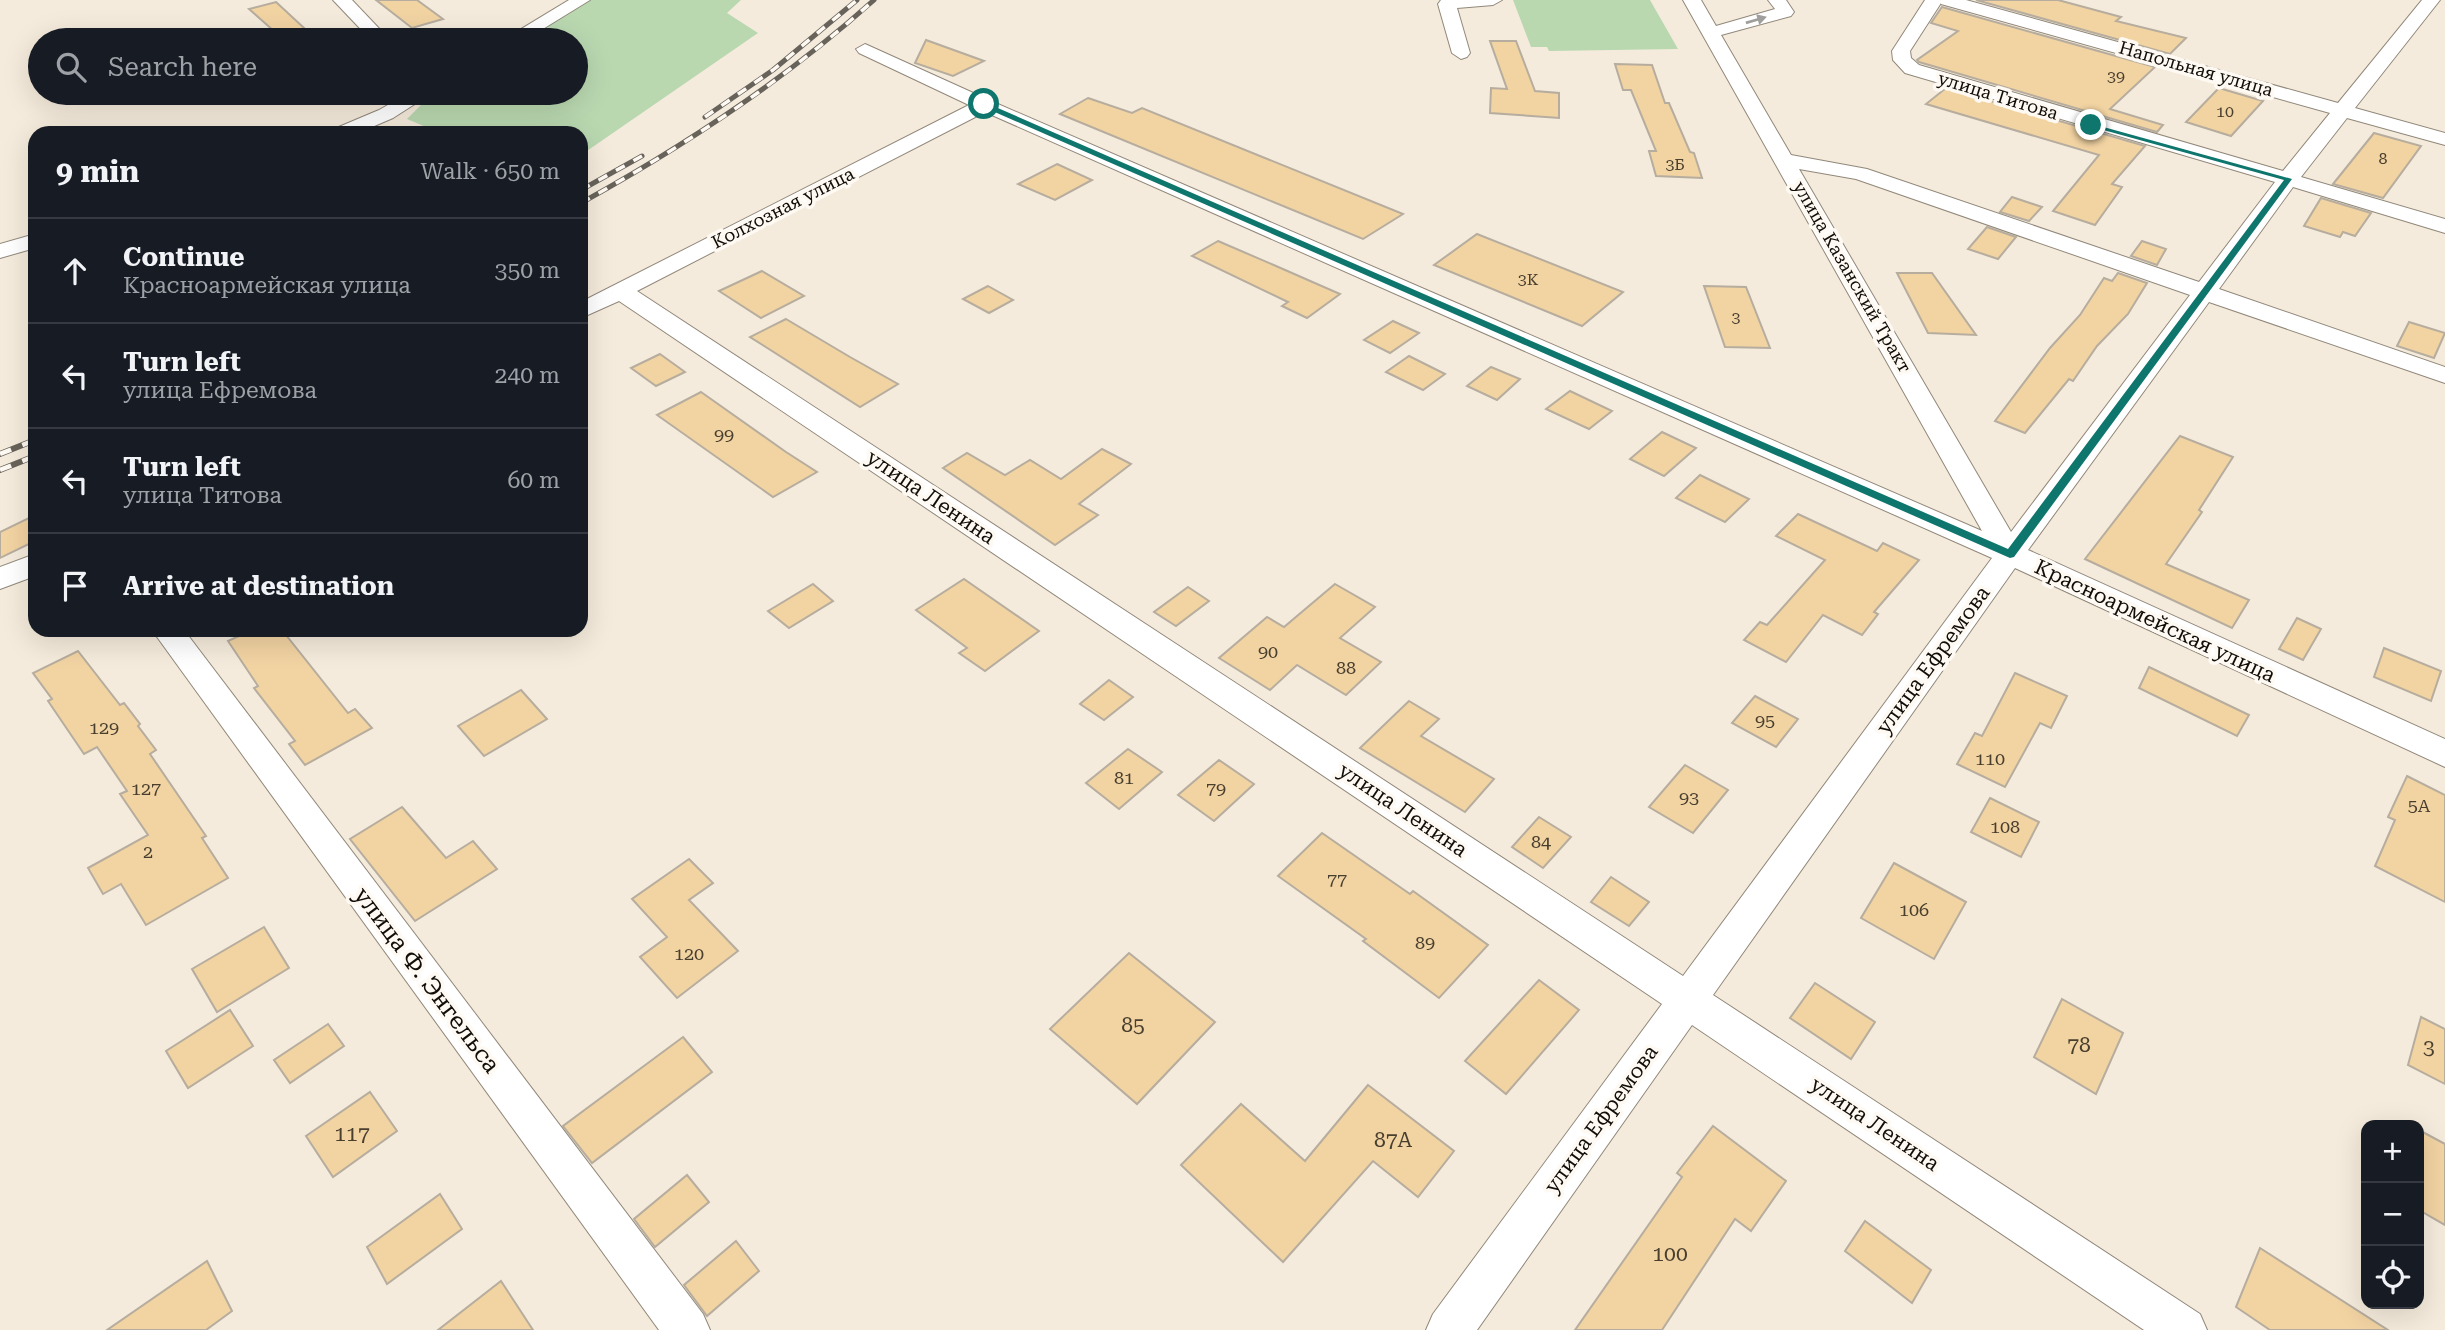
<!DOCTYPE html>
<html lang="en">
<head>
<meta charset="utf-8">
<style>
  body { margin:0; font-family:"Roboto Serif",serif; background:#20242c; color:#f1f3f6 }
  .controls { position:absolute; right:21px; bottom:21px; display:grid; overflow:hidden; border-radius:14px; box-shadow:0 7px 28px #0002 }
  .controls button { width:63px; height:63px; display:grid; place-items:center; padding:0; border:0; border-bottom:2px solid #363941; background:#171b24; color:#f1f3f6; font:35px sans-serif }
  .stop { position:absolute; width:21px; height:21px; margin:-16px; border:5px solid #0f766e; border-radius:50%; background:#fff }
  .stop.end { background:#0f766e; border-color:#fff; box-shadow:0 2px 7px #0008 }
  .list { margin:0; padding:0; list-style:none }
  h2 { display:flex; justify-content:space-between; align-items:center; height:91px; margin:0; padding:0 28px; font-size:30px }
  h2 small { font-size:23px; font-weight:400; color:#9ea1a6 }
  .list li { display:grid; grid-template-columns:46px 1fr auto; gap:21px; align-items:center; box-sizing:border-box; height:105px; padding:0 28px; border-top:2px solid #363941 }
  .list b { display:block; font-size:26px; white-space:nowrap }
  .list p { margin:0; font-size:23px; white-space:nowrap; color:#9ea1a6 }
  .list em { font-size:23px; font-style:normal; color:#9ea1a6 }
  .icon { flex:none; width:38px; height:38px; fill:none; stroke:currentColor; stroke-width:2; stroke-linecap:round; stroke-linejoin:round }
  .map { position:relative; flex:none; width:2445px; height:1330px; overflow:hidden }
  .search { position:absolute; background:#171b24; box-shadow:0 7px 28px #0002; left:28px; top:28px; width:560px; height:77px; display:flex; align-items:center; gap:18px; box-sizing:border-box; padding:0 24px; border-radius:38px; color:#9ea1a6; font-size:26px }
  .panel { position:absolute; background:#171b24; box-shadow:0 7px 28px #0002; left:28px; top:126px; width:560px; height:511px; border-radius:21px }
  .map>svg:first-child { display:block }
</style>
</head>
<body>
<div class="map">
<svg width="2445" height="1330" viewBox="0 0 2445 1330">
  <rect width="100%" height="100%" fill="#f5ebdc"/>
  <g fill="#b9d8b0">
    <polygon points="589,0 741,0 727,13 758,33 581,155 581,133 440,133 407,119 433,93 576,93 576,40 520,40"/>
    <polygon points="1513,0 1650,0 1678,49 1549,51 1547,47 1531,47"/>
  </g>
  <g fill="#f2d3a2" stroke="#b6ad9e" stroke-width="2">
    <polygon points="376,0 417,0 443,19 412,28"/>
    <polygon points="1976,0 2058,0 2121,17 2116,21 2186,38 2170,54"/>
    <polygon points="276,2 317,40 284,40 249,9"/>
    <polygon points="1942,7 2155,67 2110,109 2163,125 2157,132 1919,62 1917,60 1958,31 1931,23"/>
    <polygon points="926,40 984,61 953,76 915,63"/>
    <polygon points="1490,41 1516,41 1535,91 1559,93 1559,118 1490,113 1491,88 1507,89"/>
    <polygon points="1615,64 1652,65 1665,103 1669,103 1690,152 1694,153 1702,178 1656,176 1649,151 1656,151 1631,90 1623,90"/>
    <polygon points="1946,88 2145,146 2112,184 2122,187 2095,225 2053,211 2099,155 1926,104"/>
    <polygon points="2219,88 2263,101 2231,136 2186,122"/>
    <polygon points="1088,98 1132,113 1142,108 1403,214 1363,239 1060,114"/>
    <polygon points="2374,133 2421,146 2383,198 2333,184"/>
    <polygon points="1057,164 1092,180 1055,200 1018,184"/>
    <polygon points="2012,197 2042,207 2029,221 2000,212"/>
    <polygon points="2321,198 2371,213 2355,236 2343,232 2340,237 2304,226"/>
    <polygon points="1987,227 2016,237 1998,259 1968,249"/>
    <polygon points="1477,234 1623,292 1582,326 1434,265"/>
    <polygon points="1218,241 1276,266 1340,294 1307,318 1282,306 1288,302 1192,256"/>
    <polygon points="2142,241 2166,249 2157,265 2131,256"/>
    <polygon points="762,271 804,296 761,318 719,291"/>
    <polygon points="1897,273 1932,273 1976,335 1928,333"/>
    <polygon points="2118,273 2147,283 2128,314 2097,346 2073,381 2069,379 2025,433 1995,421 2050,348 2080,315 2104,278 2112,281"/>
    <polygon points="988,286 1013,300 989,313 963,299"/>
    <polygon points="1704,286 1746,287 1770,348 1725,347"/>
    <polygon points="786,319 850,357 898,384 860,407 750,337"/>
    <polygon points="1393,321 1419,333 1390,353 1364,340"/>
    <polygon points="2409,322 2445,333 2434,358 2397,346"/>
    <polygon points="660,354 685,372 656,386 631,368"/>
    <polygon points="1409,356 1445,374 1423,390 1386,372"/>
    <polygon points="1491,367 1520,379 1497,400 1467,386"/>
    <polygon points="1570,391 1612,411 1589,429 1546,409"/>
    <polygon points="701,392 786,452 817,472 773,497 657,415"/>
    <polygon points="1662,432 1696,448 1664,476 1630,459"/>
    <polygon points="2180,436 2233,457 2199,510 2202,512 2166,564 2249,600 2232,628 2085,559"/>
    <polygon points="1102,449 1131,464 1079,504 1098,515 1055,545 943,468 967,453 1005,475 1030,460 1061,479"/>
    <polygon points="1700,475 1749,499 1725,522 1676,498"/>
    <polygon points="1798,514 1877,551 1883,543 1919,560 1874,612 1878,614 1862,635 1823,615 1786,662 1744,640 1760,622 1767,625 1825,560 1776,536"/>
    <polygon points="35,515 35,541 0,558 0,532"/>
    <polygon points="964,579 1039,631 985,671 959,653 967,648 916,610"/>
    <polygon points="813,584 833,601 789,628 768,611"/>
    <polygon points="1335,584 1375,607 1340,638 1381,662 1346,695 1297,665 1270,690 1219,658 1267,617 1284,627"/>
    <polygon points="1188,587 1209,601 1176,626 1154,612"/>
    <polygon points="2297,618 2321,629 2303,660 2279,649"/>
    <polygon points="252,630 282,630 348,713 355,709 372,728 305,765 289,744 295,741 254,688 258,686 228,641"/>
    <polygon points="2384,648 2441,671 2431,701 2374,677"/>
    <polygon points="78,651 120,705 124,703 140,724 138,726 156,750 150,754 206,836 202,838 228,878 146,925 121,884 103,894 88,868 148,835 120,794 127,791 97,747 84,754 48,701 52,699 33,673"/>
    <polygon points="2149,667 2249,715 2237,736 2139,688"/>
    <polygon points="2015,673 2067,696 2051,728 2040,723 2005,787 1957,764 1975,733 1982,736"/>
    <polygon points="1109,680 1133,697 1104,720 1080,704"/>
    <polygon points="521,690 547,719 484,756 458,726"/>
    <polygon points="1755,696 1798,719 1776,747 1732,723"/>
    <polygon points="1409,701 1439,719 1421,736 1494,779 1465,812 1360,748"/>
    <polygon points="1128,749 1162,772 1119,809 1086,783"/>
    <polygon points="1219,760 1254,784 1214,821 1178,795"/>
    <polygon points="1685,765 1728,790 1693,833 1649,807"/>
    <polygon points="2407,776 2445,795 2445,902 2375,866 2395,820 2388,817"/>
    <polygon points="1990,798 2039,822 2021,857 1971,832"/>
    <polygon points="402,807 446,858 473,841 497,869 415,921 350,839"/>
    <polygon points="1539,817 1571,837 1543,868 1512,847"/>
    <polygon points="1322,833 1410,894 1413,891 1488,945 1439,998 1363,941 1366,939 1278,876"/>
    <polygon points="689,859 713,883 689,900 738,951 677,998 640,957 667,937 632,899"/>
    <polygon points="1894,863 1966,902 1934,959 1861,918"/>
    <polygon points="1611,877 1649,902 1629,926 1591,902"/>
    <polygon points="264,927 289,968 217,1012 192,969"/>
    <polygon points="1129,953 1215,1022 1137,1104 1050,1029"/>
    <polygon points="1539,980 1579,1010 1506,1094 1465,1061"/>
    <polygon points="1815,983 1875,1022 1851,1059 1790,1018"/>
    <polygon points="2062,999 2123,1033 2096,1094 2034,1057"/>
    <polygon points="230,1010 253,1046 188,1088 166,1051"/>
    <polygon points="2421,1017 2445,1029 2445,1084 2408,1065"/>
    <polygon points="328,1024 344,1046 290,1083 274,1060"/>
    <polygon points="683,1037 712,1072 592,1163 563,1126"/>
    <polygon points="1368,1085 1454,1151 1418,1197 1373,1161 1283,1262 1181,1165 1241,1104 1305,1161"/>
    <polygon points="370,1092 397,1131 333,1177 306,1136"/>
    <polygon points="1713,1126 1786,1181 1751,1231 1735,1219 1662,1330 1575,1330 1682,1177 1677,1173"/>
    <polygon points="2419,1130 2445,1144 2445,1225 2419,1210"/>
    <polygon points="687,1175 709,1202 655,1247 634,1219"/>
    <polygon points="440,1194 462,1229 387,1284 367,1247"/>
    <polygon points="1865,1221 1931,1270 1912,1303 1845,1251"/>
    <polygon points="736,1241 759,1271 707,1316 684,1285"/>
    <polygon points="2260,1248 2388,1330 2270,1330 2236,1307"/>
    <polygon points="207,1261 232,1311 206,1330 107,1330"/>
    <polygon points="501,1281 533,1330 438,1330"/>
  </g>
  <g fill="none" stroke-linecap="round" stroke-linejoin="round">
    <g stroke="#91887a" stroke-width="2">
      <g id="minor">
        <polygon points="333,0 352,0 390,40 371,40"/>
        <polygon points="569,0 590,0 525,40 503,40"/>
        <polygon points="1441,0 1502,0 1493,5 1457,8 1470,53 1467,57 1461,59 1452,53 1438,4"/>
        <path d="M1683,0H1701L1716,26L1775,9L1768,0H1786L1794,12L1791,16L1721,35L1791,155L1867,169L2199,282L2275,182L1905,73L1893,60L1892,51L1925,0H1966L2338,103L2422,0H2440L2355,108L2445,133V145L2347,118L2301,177L2445,219V233L2293,187L2219,289L2445,367V383L2209,302L2028,550L2445,739V767L2015,568L1713,995L2200,1314L2207,1330H2144L1692,1025L1477,1330H1426L1433,1314L1662,1004L619,301L581,318V302L969,105L859,53L856,49L865,44L991,101L1982,531ZM1941,3V4L2330,113L2283,171L1919,65L1911,58L1910,51ZM985,112L1992,558L1683,976L637,291ZM1799,169L1856,179L2190,295L2011,532Z"/>
        <polygon points="409,93 432,93 393,118 358,133 331,133 334,129 379,110"/>
        <polygon points="35,234 35,248 0,258 0,244"/>
        <polygon points="35,554 35,576 0,589 0,567"/>
        <polygon points="152,630 184,630 703,1314 710,1330 659,1330"/>
      </g>
    </g>
    <use href="#minor" fill="#fff" fill-rule="evenodd"/>
    <g stroke="#68635a" stroke-width="5">
      <g id="rail-far1">
        <polyline points="705,117 773,70 857,0"/>
        <polyline points="581,190 642,156"/>
        <path d="M581,203C686,145 785,80 874,0"/>
      </g>
    </g>
    <g stroke="#68635a" stroke-width="6">
      <g id="rail">
        <polyline points="0,454 35,440"/>
        <polyline points="0,470 35,456"/>
      </g>
    </g>
    <use href="#rail-far1" stroke="#fefaf3" stroke-width="3.5" stroke-dasharray="10" stroke-linecap="butt"/>
    <use href="#rail" stroke="#fefaf3" stroke-width="4.5" stroke-dasharray="12" stroke-linecap="butt"/>
  </g>
  <defs><path id="oneway-solid" d="M-6-.8H1V-3.2L6.5 0L1 3.2V.8H-6Z" transform="scale(1.75)"/></defs>
  <use fill="#a09f9d" href="#oneway-solid" transform="translate(1756 20) rotate(-16)"/>
  <polygon fill="#0f766e" points="984,102 2008,549 2284,180 2089,126 2089,123 2292,179 2014,557 2010,558 981,106"/>
  <g text-anchor="middle" stroke-width="7" stroke-linejoin="round" paint-order="stroke">
    <g font-size="16" fill="#493f2f">
      <text x="2116" y="82">39</text>
      <text x="2225" y="117">10</text>
      <text x="2383" y="164">8</text>
      <text x="1675" y="170">3Б</text>
      <text x="1528" y="285">3К</text>
      <text x="1736" y="323">3</text>
    </g>
    <g font-size="18" fill="#110e09" stroke="#fefaf3">
      <text transform="translate(2196 69) rotate(16)" y="6">Напольная улица</text>
      <text transform="translate(1998 96) rotate(17)" y="6">улица Титова</text>
      <text transform="translate(783 208) rotate(-27)" y="6">Колхозная улица</text>
      <text transform="translate(1852 277) rotate(60)" y="6">улица Казанский Тракт</text>
    </g>
    <g font-size="18" fill="#493f2f">
      <text x="724" y="441">99</text>
      <text x="1268" y="658">90</text>
      <text x="1346" y="674">88</text>
      <text x="1765" y="727">95</text>
      <text x="104" y="734">129</text>
      <text x="1990" y="765">110</text>
      <text x="1124" y="784">81</text>
      <text x="146" y="795">127</text>
      <text x="1216" y="795">79</text>
      <text x="1689" y="804">93</text>
      <text x="2419" y="812">5А</text>
      <text x="2005" y="833">108</text>
      <text x="1541" y="848">84</text>
      <text x="148" y="858">2</text>
      <text x="1337" y="886">77</text>
      <text x="1914" y="916">106</text>
      <text x="1425" y="949">89</text>
      <text x="689" y="960">120</text>
    </g>
    <g font-size="21" fill="#110e09" stroke="#fefaf3">
      <text transform="translate(931 497) rotate(34)" y="7">улица Ленина</text>
      <text transform="translate(2155 621) rotate(25)" y="7">Красноармейская улица</text>
      <text transform="translate(1933 660) rotate(-54)" y="7">улица Ефремова</text>
      <text transform="translate(1403 810) rotate(34)" y="7">улица Ленина</text>
      <text transform="translate(1601 1119) rotate(-54)" y="7">улица Ефремова</text>
      <text transform="translate(1875 1124) rotate(34)" y="7">улица Ленина</text>
    </g>
    <g font-size="21" fill="#493f2f">
      <text x="1133" y="1032">85</text>
      <text x="2079" y="1052">78</text>
      <text x="2429" y="1054">3</text>
      <text x="352" y="1141">117</text>
      <text x="1393" y="1147">87А</text>
      <text x="1670" y="1261">100</text>
    </g>
    <g font-size="24" fill="#110e09" stroke="#fefaf3">
      <text transform="translate(427 980) rotate(53)" y="8">улица Ф. Энгельса</text>
    </g>
  </g>
</svg>
<div class="controls">
<button>+</button>
<button>−</button>
<button><svg class="icon" aria-label="locate" viewBox="0 0 24 24"><circle cx="12" cy="12" r="6"/><path d="M12 2v4M12 18v4M2 12h4M18 12h4"/></svg></button>
</div>
<div class="stop" style="left:984px;top:104px"></div>
<div class="stop end" style="left:2091px;top:125px"></div>
<div class="search"><svg class="icon" aria-label="search" viewBox="0 0 24 24"><circle cx="10" cy="10" r="6"/><path d="M15 15l6 6"/></svg>Search here</div>
<section class="panel">
<h2>9 min<small>Walk · 650 m</small></h2>
<ul class="list">
<li><svg class="icon" aria-label="ahead" viewBox="0 0 24 24"><path d="M12 20V5M6 11l6-6 6 6"/></svg><div><b>Continue</b><p>Красноармейская улица</p></div><em>350 m</em></li>
<li><svg class="icon" aria-label="left" viewBox="0 0 24 24"><path d="M17 20v-9H6M10 6l-5 5 5 5"/></svg><div><b>Turn left</b><p>улица Ефремова</p></div><em>240 m</em></li>
<li><svg class="icon" aria-label="left" viewBox="0 0 24 24"><path d="M17 20v-9H6M10 6l-5 5 5 5"/></svg><div><b>Turn left</b><p>улица Титова</p></div><em>60 m</em></li>
<li><svg class="icon" aria-label="arrive" viewBox="0 0 24 24"><path d="M6 21V4h12l-3 4 3 4H6"/></svg><div><b>Arrive at destination</b></div></li>
</ul>
</section>
</div>
</body>
</html>
